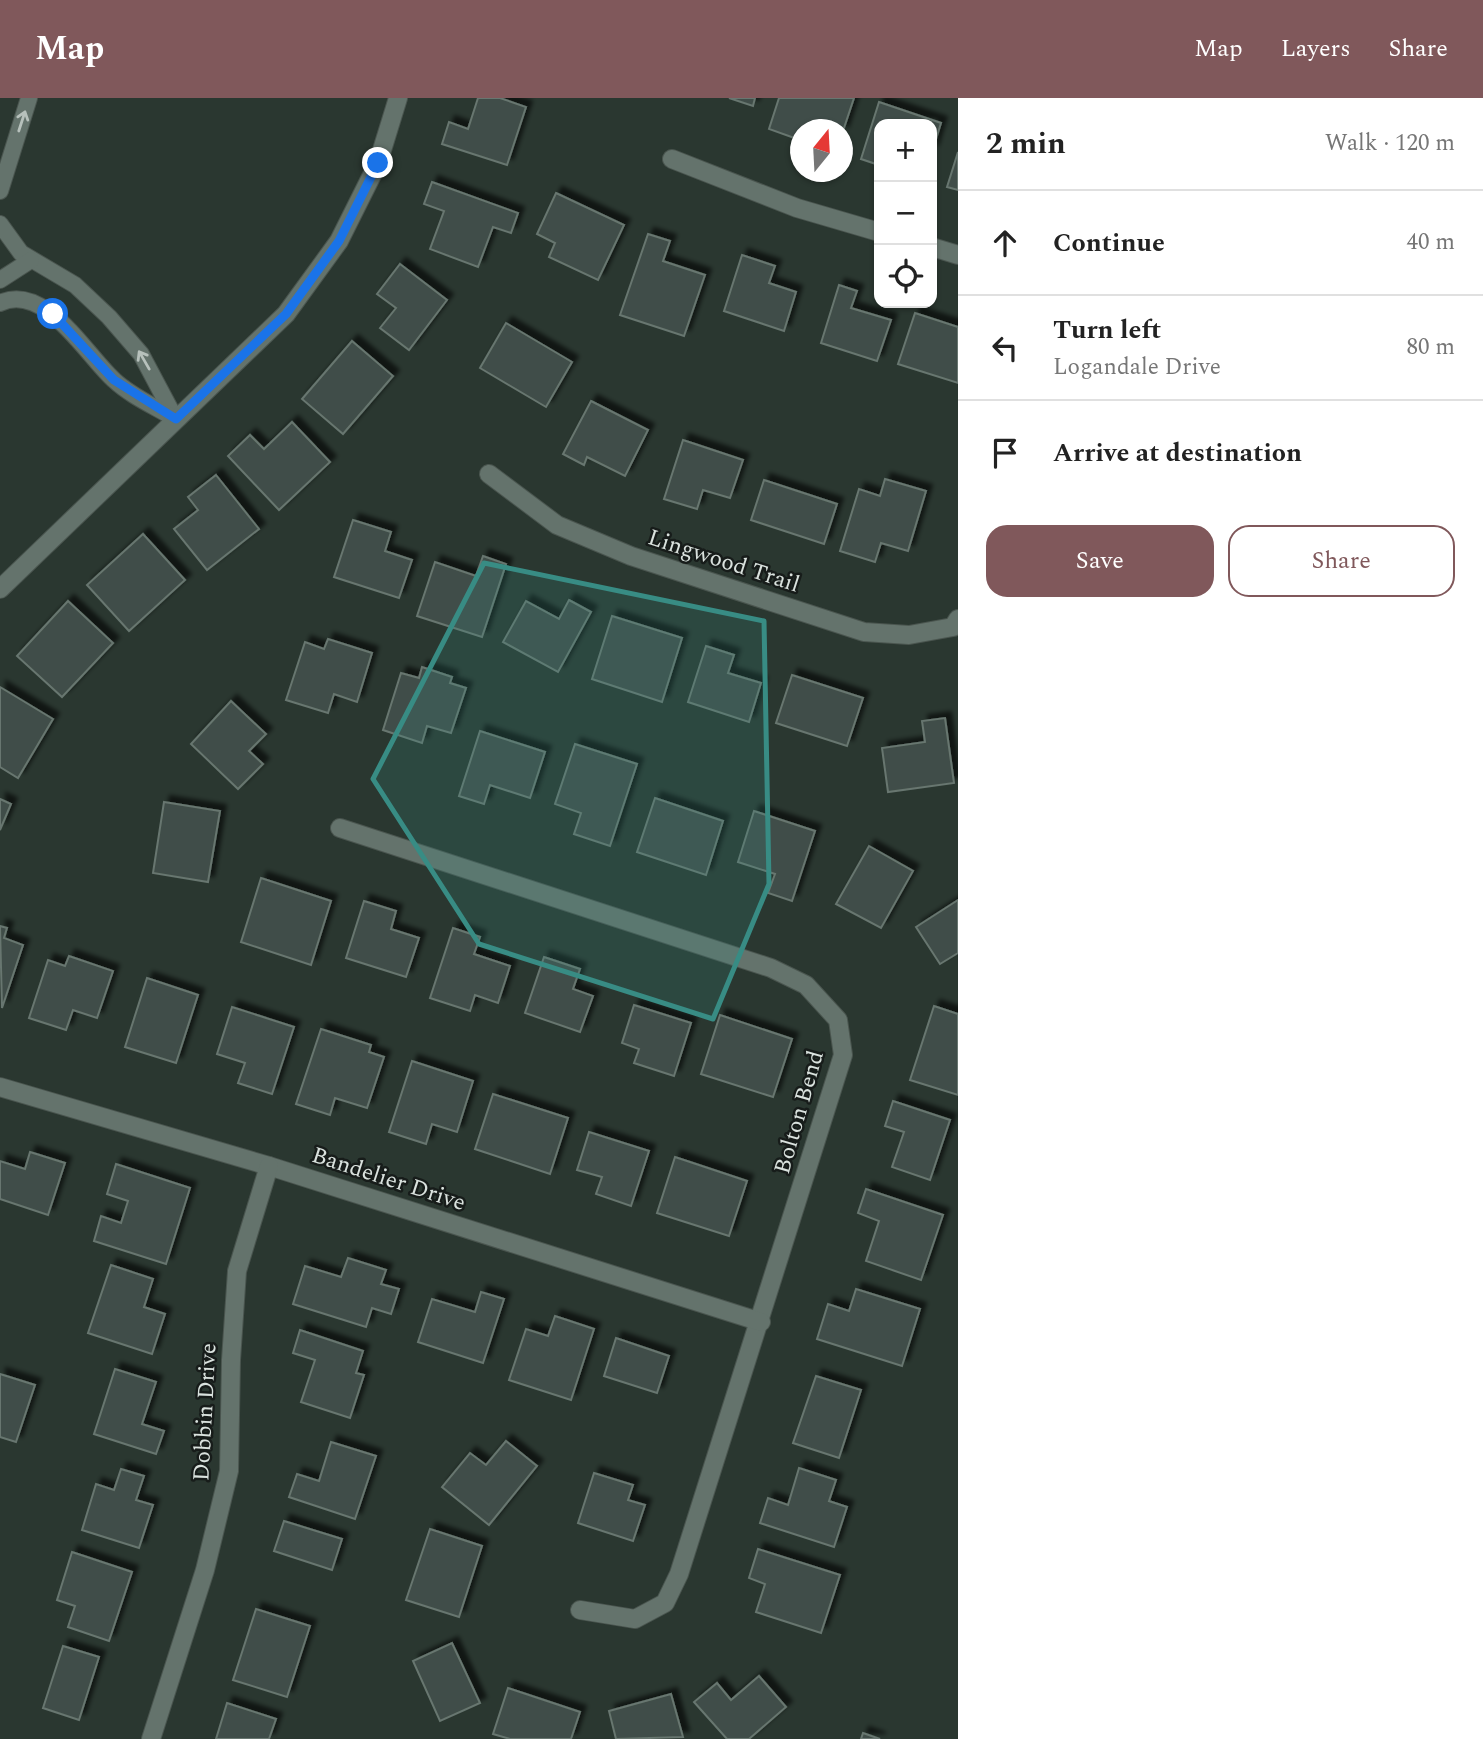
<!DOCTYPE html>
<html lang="en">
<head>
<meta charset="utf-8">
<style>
  body { margin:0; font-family:Spectral,serif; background:#f6f6f6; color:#222 }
  .controls { position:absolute; right:21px; top:21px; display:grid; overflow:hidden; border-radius:14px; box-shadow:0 2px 5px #0004 }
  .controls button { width:63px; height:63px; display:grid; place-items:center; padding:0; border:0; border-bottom:2px solid #e0e0e0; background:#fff; color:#222; font:35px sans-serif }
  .compass { position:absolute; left:790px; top:21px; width:63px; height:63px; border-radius:50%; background:#fff; box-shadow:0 2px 5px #0004; rotate:18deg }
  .stop { position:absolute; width:21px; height:21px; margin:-16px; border:5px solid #1a73e8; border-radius:50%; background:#fff }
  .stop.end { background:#1a73e8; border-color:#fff; box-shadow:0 2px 7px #0008 }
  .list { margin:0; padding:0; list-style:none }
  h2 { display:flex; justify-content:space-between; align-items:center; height:91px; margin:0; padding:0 28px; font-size:30px }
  h2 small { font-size:23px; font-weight:400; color:#767676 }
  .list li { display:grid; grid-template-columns:46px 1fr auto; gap:21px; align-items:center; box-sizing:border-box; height:105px; padding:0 28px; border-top:2px solid #e0e0e0 }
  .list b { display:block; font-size:26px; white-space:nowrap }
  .list p { margin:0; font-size:23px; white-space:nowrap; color:#767676 }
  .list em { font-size:23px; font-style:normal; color:#767676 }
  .actions { display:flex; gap:14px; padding:21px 28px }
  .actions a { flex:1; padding:16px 0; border:2px solid #80585b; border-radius:21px; text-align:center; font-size:24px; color:#80585b }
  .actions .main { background:#80585b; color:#fff }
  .icon { flex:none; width:38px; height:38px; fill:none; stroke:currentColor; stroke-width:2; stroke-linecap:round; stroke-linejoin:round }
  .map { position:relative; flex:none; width:958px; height:1641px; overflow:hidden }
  header { display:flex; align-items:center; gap:42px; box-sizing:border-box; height:98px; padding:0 35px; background:#80585b; color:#fff }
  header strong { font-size:33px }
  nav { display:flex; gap:38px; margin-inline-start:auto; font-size:24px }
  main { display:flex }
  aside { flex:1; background:#fff }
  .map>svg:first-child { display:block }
</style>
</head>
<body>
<header>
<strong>Map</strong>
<nav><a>Map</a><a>Layers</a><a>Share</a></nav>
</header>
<main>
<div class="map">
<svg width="958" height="1641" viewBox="0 0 958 1641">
  <defs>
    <filter id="shadow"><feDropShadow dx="6" dy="-6" stdDeviation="2" flood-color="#0009"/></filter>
  </defs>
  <rect width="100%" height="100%" fill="#2a3730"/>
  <g fill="#414e48" stroke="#67766f" stroke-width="2" filter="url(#shadow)">
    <polygon points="478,0 500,0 526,9 507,67 442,46 449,24 468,31"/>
    <polygon points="729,0 755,0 753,8"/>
    <polygon points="779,0 854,0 842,36 842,32 800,32 800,42 769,31"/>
    <polygon points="879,4 941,25 932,54 932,26 879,26 879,67 861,61"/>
    <polygon points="958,54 958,92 947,89"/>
    <polygon points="432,84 518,115 511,135 493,129 478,169 430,151 444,113 424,106"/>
    <polygon points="556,95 624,127 598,182 549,159 555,145 537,136"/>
    <polygon points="648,136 670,143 663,163 705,177 684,238 620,217"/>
    <polygon points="742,157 775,168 769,185 796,194 784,233 724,213"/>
    <polygon points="400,166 447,202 409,252 380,230 396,210 377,196"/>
    <polygon points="839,187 857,193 851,210 891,222 877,263 821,245"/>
    <polygon points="915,215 958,229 958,285 898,266"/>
    <polygon points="506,225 572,264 546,309 480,270"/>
    <polygon points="352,243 393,278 343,336 302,301"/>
    <polygon points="591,303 648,332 625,378 587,359 584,367 563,356"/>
    <polygon points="292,324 330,364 279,412 228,358 250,337 264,351"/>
    <polygon points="683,342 743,362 730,400 703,392 697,411 664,401"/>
    <polygon points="216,377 259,431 207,472 174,431 198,412 188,399"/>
    <polygon points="885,381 926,393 908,453 881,445 875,464 840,453 859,391 880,398"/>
    <polygon points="764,382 837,406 824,446 751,422"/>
    <polygon points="353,422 391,434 385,453 412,462 399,500 334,479"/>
    <polygon points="143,436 185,482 129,533 87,487"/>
    <polygon points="483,458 506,466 482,539 417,518 435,464 476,478"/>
    <polygon points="569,502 591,514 558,574 503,544 526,503 559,521"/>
    <polygon points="68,503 113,545 62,599 17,558"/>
    <polygon points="612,518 682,540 662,604 592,581"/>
    <polygon points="328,541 372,555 357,604 334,596 328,615 286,602 305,544 324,551"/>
    <polygon points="706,548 734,557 728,575 761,585 749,624 688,604"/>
    <polygon points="422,569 452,579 450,585 466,590 451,635 427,628 422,645 383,632 401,575 419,580"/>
    <polygon points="792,577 863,600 847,648 776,625"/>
    <polygon points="0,589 53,621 18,680 0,669"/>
    <polygon points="231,603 266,636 249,653 263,666 238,691 191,646"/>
    <polygon points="945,620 954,685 888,694 882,650 925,644 922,623"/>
    <polygon points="480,633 545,654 530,700 490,687 484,706 459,698"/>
    <polygon points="575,646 637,666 610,748 574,736 581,715 555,706"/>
    <polygon points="655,700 723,723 706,777 637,754"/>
    <polygon points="0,701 11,706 0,732"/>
    <polygon points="164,704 220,713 208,784 153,775"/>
    <polygon points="754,713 815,733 792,803 768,795 775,776 738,764"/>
    <polygon points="869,748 913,773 881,830 836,806"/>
    <polygon points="261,780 331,803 311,867 241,844"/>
    <polygon points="958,802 958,855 940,866 916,829"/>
    <polygon points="364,803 396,813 391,831 419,840 406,879 346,860"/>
    <polygon points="0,828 7,830 4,840 23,847 2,910"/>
    <polygon points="453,830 480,839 474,856 510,868 498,905 475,897 470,913 430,900"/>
    <polygon points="69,858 113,873 97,920 73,912 66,932 29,920 48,862 65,868"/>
    <polygon points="544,859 580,871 573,891 593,898 580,934 525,915"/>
    <polygon points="147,880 198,897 176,965 125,949"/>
    <polygon points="634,907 691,925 674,978 634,965 639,951 622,945"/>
    <polygon points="934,908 958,916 958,997 910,982"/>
    <polygon points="232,909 294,929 272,996 238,985 245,965 217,956"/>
    <polygon points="720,917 792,941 773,999 701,976"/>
    <polygon points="321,931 371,947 369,954 384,959 367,1010 335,1000 330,1017 296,1006"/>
    <polygon points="412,963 473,983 457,1034 432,1026 426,1046 389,1034"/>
    <polygon points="493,996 568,1020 550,1076 475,1051"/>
    <polygon points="893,1003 950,1022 930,1082 892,1069 904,1034 885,1028"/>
    <polygon points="589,1034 649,1053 631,1108 596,1096 602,1079 577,1072"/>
    <polygon points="30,1054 65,1065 48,1117 0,1101 0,1063 25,1071"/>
    <polygon points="675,1059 747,1083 729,1138 657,1115"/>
    <polygon points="116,1066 190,1090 166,1166 94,1143 101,1118 121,1125 128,1103 107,1096"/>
    <polygon points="866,1091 943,1117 921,1182 866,1163 879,1123 858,1115"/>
    <polygon points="348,1160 386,1172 381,1186 399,1191 391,1216 372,1210 366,1229 293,1206 305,1168 341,1179"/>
    <polygon points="111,1167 153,1181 144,1209 165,1216 152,1256 88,1235"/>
    <polygon points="856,1191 920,1211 902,1268 817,1241 828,1206 849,1213"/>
    <polygon points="481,1194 504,1201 483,1265 418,1244 432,1201 475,1214"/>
    <polygon points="555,1218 594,1231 571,1302 509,1282 526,1231 548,1238"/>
    <polygon points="300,1232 363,1253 356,1275 364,1277 350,1320 301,1304 315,1262 293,1255"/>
    <polygon points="616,1240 669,1258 657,1295 604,1278"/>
    <polygon points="115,1271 156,1284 142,1326 164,1333 156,1356 94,1336"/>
    <polygon points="0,1276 35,1287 16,1344 0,1339"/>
    <polygon points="816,1278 861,1292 839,1360 793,1345"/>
    <polygon points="506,1343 537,1368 489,1427 442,1389 470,1355 486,1367"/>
    <polygon points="331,1344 376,1358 355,1421 289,1399 297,1376 319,1383"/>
    <polygon points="799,1370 836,1382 829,1403 847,1409 834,1449 760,1425 768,1400 788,1407"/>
    <polygon points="121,1371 144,1378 136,1402 153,1407 139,1450 82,1432 96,1386 114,1392"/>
    <polygon points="594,1375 633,1387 628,1402 645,1407 633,1443 578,1425"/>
    <polygon points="284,1423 342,1441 332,1472 274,1453"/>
    <polygon points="430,1431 482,1448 459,1519 406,1502"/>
    <polygon points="758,1451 840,1477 821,1535 756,1514 765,1486 749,1480"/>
    <polygon points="72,1454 132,1474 109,1543 68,1529 75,1508 57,1502"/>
    <polygon points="256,1511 310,1528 287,1599 233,1582"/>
    <polygon points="452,1545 480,1605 440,1623 413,1563"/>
    <polygon points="63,1548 99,1559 79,1622 43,1610"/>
    <polygon points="759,1578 786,1609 749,1641 727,1641 694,1604 717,1585 731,1602"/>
    <polygon points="508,1590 580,1614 571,1641 510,1641 493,1636"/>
    <polygon points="671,1596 683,1639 616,1641 609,1613"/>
    <polygon points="227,1605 276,1621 269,1641 216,1641"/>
    <polygon points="863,1635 880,1641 861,1641"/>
  </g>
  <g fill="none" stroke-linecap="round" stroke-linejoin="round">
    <g stroke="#4a554f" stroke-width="18">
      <g id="service">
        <polyline points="0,93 29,0"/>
        <polyline points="0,126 21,155 75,187 109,219 141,256 176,322"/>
        <polyline points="0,182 31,162"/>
        <path d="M0,205C45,184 86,257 114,282C131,298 154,308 174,320"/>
      </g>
    </g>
    <g stroke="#4a554f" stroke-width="20">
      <g id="minor">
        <polyline points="672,61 797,110 879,134"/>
        <polyline points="932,149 958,157"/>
        <polyline points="489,376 557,427 631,458 864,534 909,537 953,529 958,521"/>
        <polyline points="0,491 286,216 339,143 378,65 398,0"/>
        <polyline points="340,730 771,870 806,887 838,922 843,957 679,1476 665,1505 635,1521 580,1512"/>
        <polyline points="0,989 269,1068 761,1224"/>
        <polyline points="151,1641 205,1472 229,1373 231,1262 237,1173 269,1068"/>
      </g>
    </g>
    <use href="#service" stroke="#64736c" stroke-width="16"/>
    <use href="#minor" stroke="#64736c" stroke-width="18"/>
  </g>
  <defs><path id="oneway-shaft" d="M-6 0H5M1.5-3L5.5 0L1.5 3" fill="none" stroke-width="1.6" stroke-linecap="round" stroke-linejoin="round" transform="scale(1.75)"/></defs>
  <g stroke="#b7c1bc">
    <use href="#oneway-shaft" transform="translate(22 23) rotate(-72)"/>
    <use href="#oneway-shaft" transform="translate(144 262) rotate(-120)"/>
  </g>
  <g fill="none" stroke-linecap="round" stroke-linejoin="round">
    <polyline stroke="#1a73e8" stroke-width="9" points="53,216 114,282 176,321 286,216 339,143 378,65"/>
  </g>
  <path fill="#388c84" fill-opacity="0.2" stroke="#388c84" stroke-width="5" stroke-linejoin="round" d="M484,465L764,523L769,786L713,921L479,846L373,681Z"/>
  <g text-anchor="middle" stroke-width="5" stroke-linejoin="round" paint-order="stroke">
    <g font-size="23" fill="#dae2de" stroke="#171c1a">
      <text transform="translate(724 462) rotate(18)" y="8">Lingwood Trail</text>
      <text transform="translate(798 1014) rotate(-74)" y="8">Bolton Bend</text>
      <text transform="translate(389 1080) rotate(18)" y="8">Bandelier Drive</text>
      <text transform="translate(204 1314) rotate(-87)" y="8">Dobbin Drive</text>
    </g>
  </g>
</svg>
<div class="controls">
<button>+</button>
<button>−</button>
<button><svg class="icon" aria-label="locate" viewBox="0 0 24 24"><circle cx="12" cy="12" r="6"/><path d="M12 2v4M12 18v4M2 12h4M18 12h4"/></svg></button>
</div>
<svg class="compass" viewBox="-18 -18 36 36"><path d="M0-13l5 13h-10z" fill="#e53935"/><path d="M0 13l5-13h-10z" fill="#767676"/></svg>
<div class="stop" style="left:53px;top:216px"></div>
<div class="stop end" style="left:378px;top:65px"></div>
</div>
<aside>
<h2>2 min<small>Walk · 120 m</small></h2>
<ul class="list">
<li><svg class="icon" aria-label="ahead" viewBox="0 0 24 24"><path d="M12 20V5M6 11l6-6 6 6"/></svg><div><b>Continue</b></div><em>40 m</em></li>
<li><svg class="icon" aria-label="left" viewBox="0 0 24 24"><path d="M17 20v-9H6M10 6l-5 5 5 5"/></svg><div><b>Turn left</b><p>Logandale Drive</p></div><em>80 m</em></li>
<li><svg class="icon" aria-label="arrive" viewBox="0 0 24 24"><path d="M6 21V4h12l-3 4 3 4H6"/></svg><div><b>Arrive at destination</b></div></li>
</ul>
<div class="actions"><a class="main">Save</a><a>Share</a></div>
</aside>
</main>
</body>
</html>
